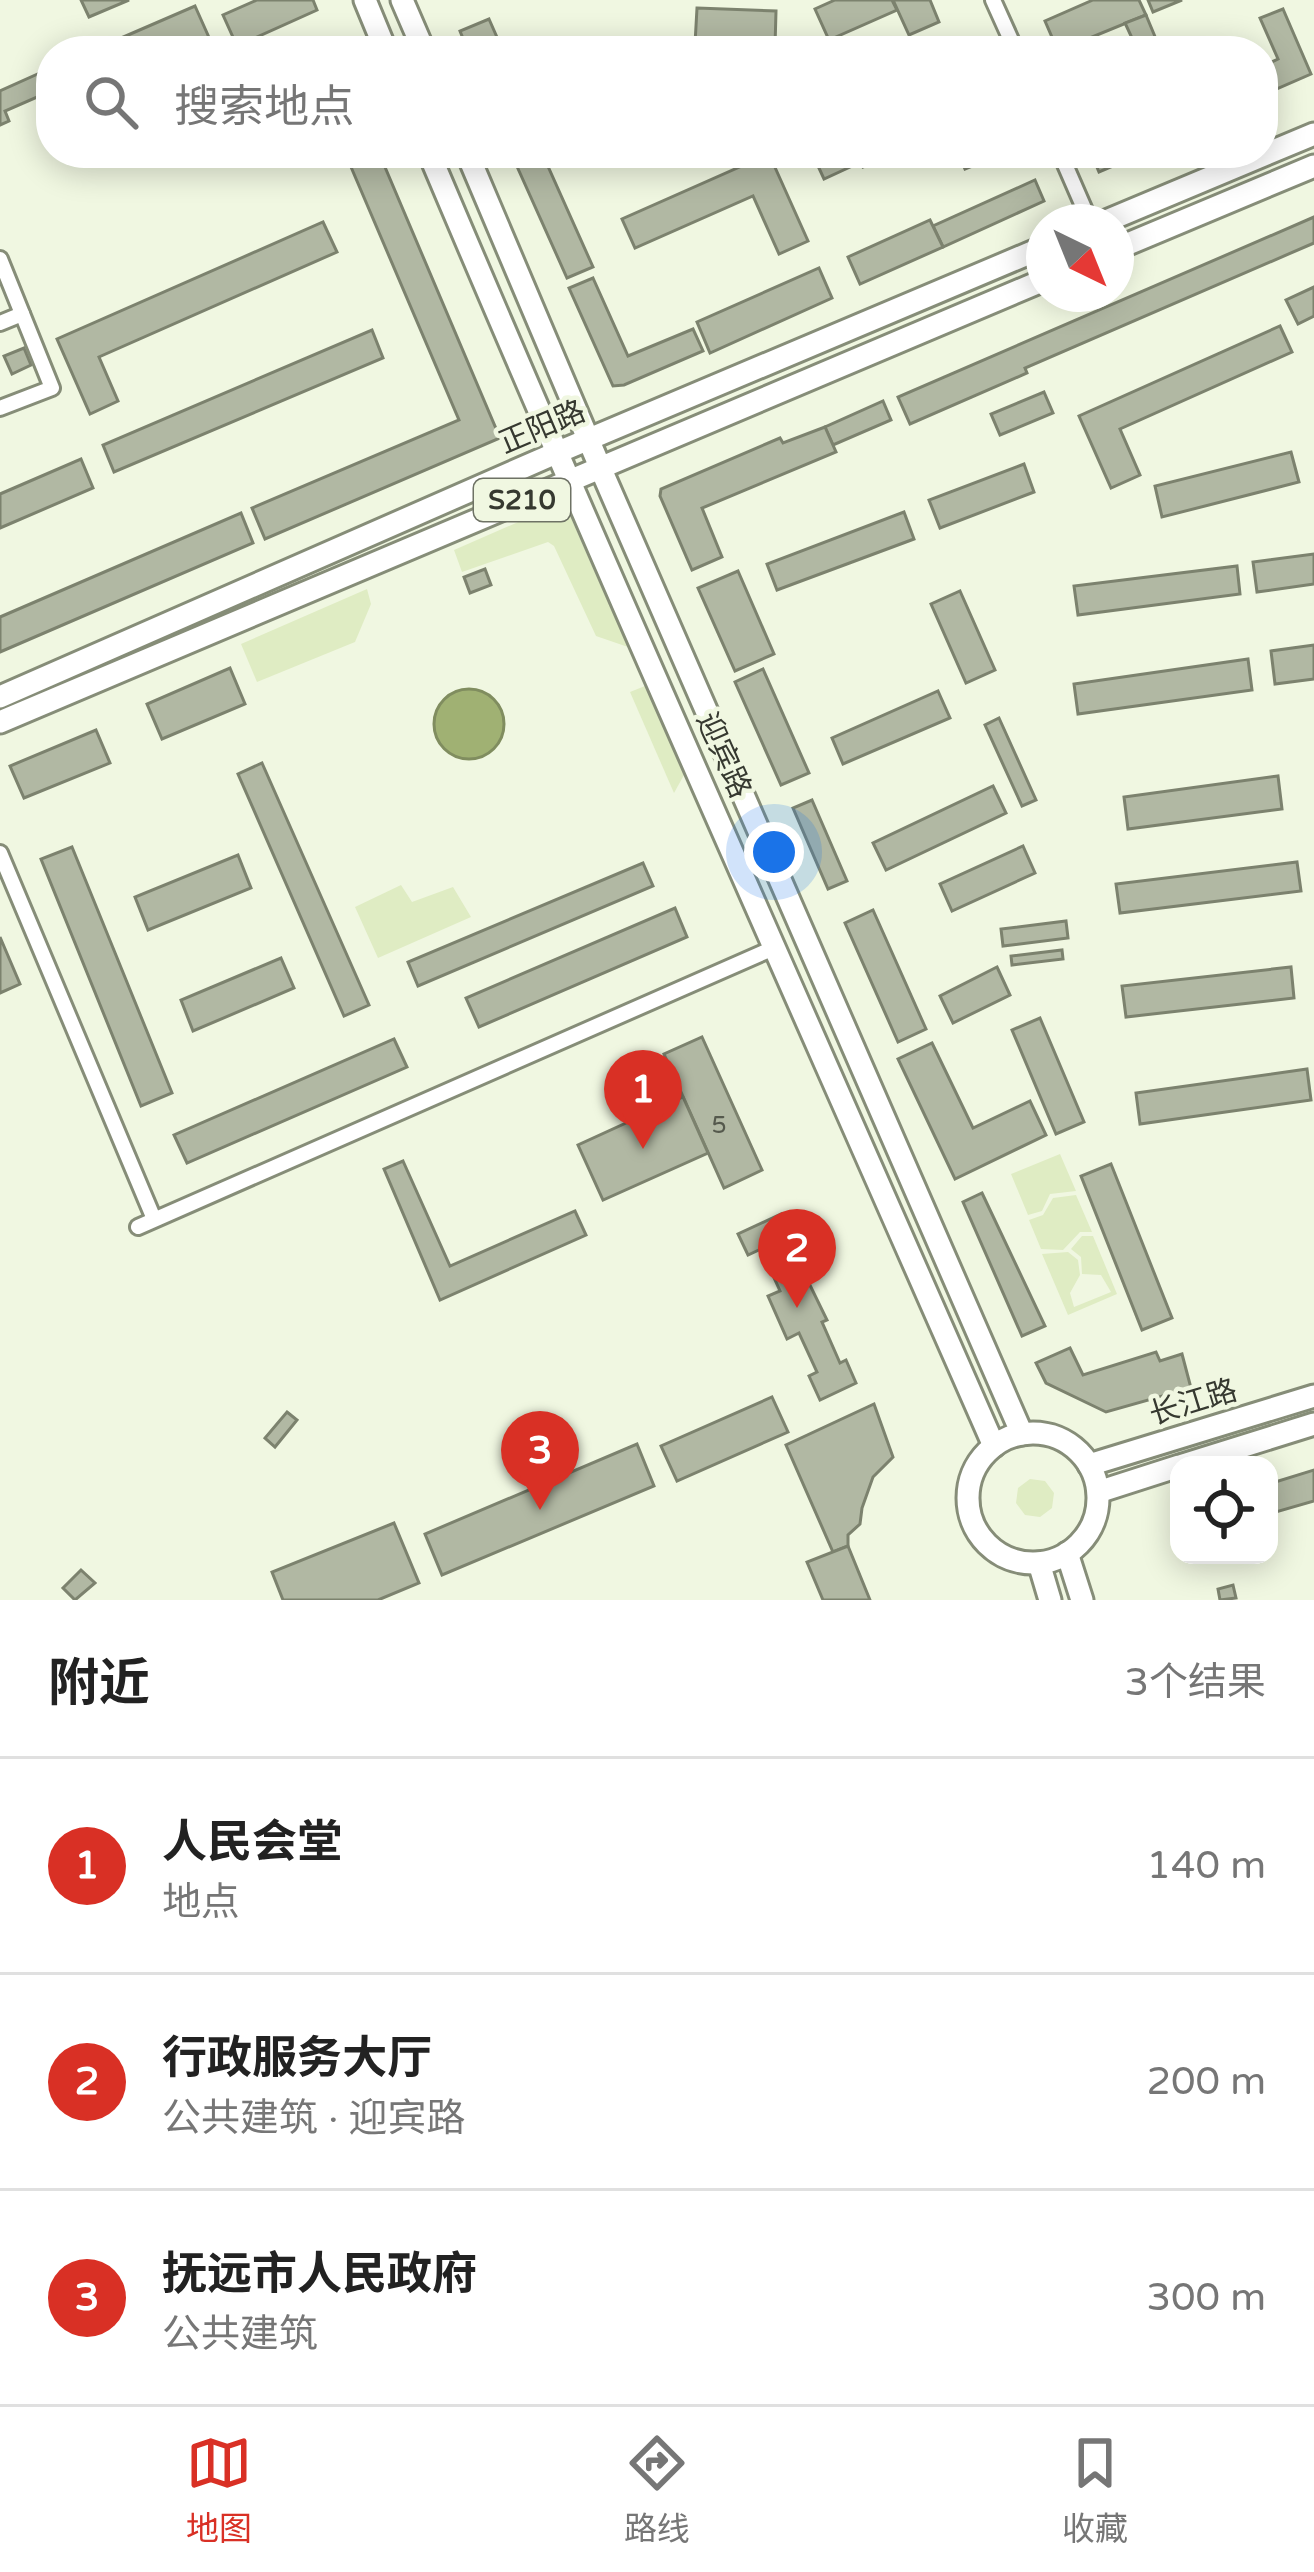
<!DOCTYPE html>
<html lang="zh">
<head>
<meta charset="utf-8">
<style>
  body { margin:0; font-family:"Varela Round","Noto Sans SC",sans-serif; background:#f6f6f6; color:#222 }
  .controls { position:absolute; right:36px; bottom:36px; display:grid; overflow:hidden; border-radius:24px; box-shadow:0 6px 30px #0003 }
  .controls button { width:108px; height:108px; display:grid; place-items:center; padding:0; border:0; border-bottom:3px solid #e0e0e0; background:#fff; color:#222; font:60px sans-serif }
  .compass { position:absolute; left:1026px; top:204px; width:108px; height:108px; border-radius:50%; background:#fff; box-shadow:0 6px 30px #0003; rotate:137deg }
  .you { position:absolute; left:774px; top:852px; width:42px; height:42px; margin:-30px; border:9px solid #fff; border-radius:50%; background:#1a73e8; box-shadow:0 0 0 18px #1a73e833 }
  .badge { display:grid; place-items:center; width:78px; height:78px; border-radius:50%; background:#d93025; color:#fff; font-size:39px; font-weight:700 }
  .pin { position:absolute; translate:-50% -99px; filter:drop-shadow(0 3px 6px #0008) }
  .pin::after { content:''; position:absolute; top:63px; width:42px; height:36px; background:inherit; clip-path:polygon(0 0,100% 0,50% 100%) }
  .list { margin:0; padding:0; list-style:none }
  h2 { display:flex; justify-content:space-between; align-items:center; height:156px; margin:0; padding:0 48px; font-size:51px }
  h2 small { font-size:39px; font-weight:400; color:#767676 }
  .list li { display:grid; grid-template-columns:78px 1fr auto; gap:36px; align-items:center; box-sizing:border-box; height:216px; padding:0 48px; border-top:3px solid #e0e0e0 }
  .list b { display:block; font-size:45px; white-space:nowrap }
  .list p { margin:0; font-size:39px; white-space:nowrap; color:#767676 }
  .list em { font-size:39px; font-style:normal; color:#767676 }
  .icon { flex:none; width:66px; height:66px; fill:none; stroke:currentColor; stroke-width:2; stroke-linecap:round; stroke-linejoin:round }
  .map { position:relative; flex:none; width:1314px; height:1600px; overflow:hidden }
  .search { position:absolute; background:#fff; box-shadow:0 6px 30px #0003; left:36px; right:36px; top:36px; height:132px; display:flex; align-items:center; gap:30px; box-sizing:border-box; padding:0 42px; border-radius:48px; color:#767676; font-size:45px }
  .sheet { height:804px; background:#fff }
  nav { display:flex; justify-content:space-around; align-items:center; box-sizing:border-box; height:168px; border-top:3px solid #e0e0e0; background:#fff; font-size:33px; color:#767676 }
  nav a { display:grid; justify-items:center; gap:6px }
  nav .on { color:#d93025 }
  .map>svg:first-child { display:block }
</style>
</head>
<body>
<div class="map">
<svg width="1314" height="1600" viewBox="0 0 1314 1600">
  <rect width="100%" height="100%" fill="#f0f7e1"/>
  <g fill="#dfecc3">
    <polygon points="564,502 628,647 596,636 554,546 548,542 462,572 454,550"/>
    <polygon points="367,589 371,604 355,642 257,682 241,644"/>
    <polygon points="645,686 684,775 674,793 630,692"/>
    <polygon points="401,885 412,902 453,887 471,917 378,958 355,907"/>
    <polygon points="1060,1154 1076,1191 1050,1194 1042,1211 1028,1215 1011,1174"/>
    <polygon points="1076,1195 1092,1232 1080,1232 1063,1250 1041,1249 1029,1220 1043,1215 1053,1198"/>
    <polygon points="1082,1236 1093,1236 1117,1294 1068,1315 1042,1254 1068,1252 1078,1260 1080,1275 1070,1293 1074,1307 1111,1292 1101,1275 1082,1274 1081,1257 1071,1249"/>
    <polygon points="1030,1479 1045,1481 1054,1493 1052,1508 1040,1517 1025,1515 1016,1503 1018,1488"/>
  </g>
  <circle fill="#a0b173" stroke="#808d5f" stroke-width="3" cx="469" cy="724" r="35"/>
  <g fill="#b1b8a3" stroke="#7c826e" stroke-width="3">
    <polygon points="81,0 129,0 89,17"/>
    <polygon points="257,0 313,0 317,10 237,46 223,15"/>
    <polygon points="835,0 892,0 897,10 829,40 815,9"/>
    <polygon points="893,0 930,0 939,22 909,35"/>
    <polygon points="1093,0 1139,0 1146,15 1058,51 1045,21"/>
    <polygon points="1148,0 1182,0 1153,12"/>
    <polygon points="195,6 211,42 191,51 91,51"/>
    <polygon points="697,8 776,11 775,47 695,44"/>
    <polygon points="1283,9 1311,74 1263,95 1263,66 1278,59 1260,18"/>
    <polygon points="1146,15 1161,51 1138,51 1125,23"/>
    <polygon points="489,19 503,51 468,51 460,31"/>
    <polygon points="51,68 51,91 5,111 9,121 0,125 0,91"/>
    <polygon points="338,153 379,153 500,438 265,539 252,508 459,420 348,160 342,163"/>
    <polygon points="511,153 542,153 593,267 567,278"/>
    <polygon points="812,153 895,153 863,167 861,162 824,179"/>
    <polygon points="958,153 996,153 997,156 965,169"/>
    <polygon points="1091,153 1143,153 1099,172"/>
    <polygon points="769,154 808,241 779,254 753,196 635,248 622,219"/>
    <polygon points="1035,180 1044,201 943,247 933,226"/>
    <polygon points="1314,217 1314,243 1025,368 1027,373 910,424 898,397"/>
    <polygon points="930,220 943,247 860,284 848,257"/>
    <polygon points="323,222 337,252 99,357 118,401 90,414 57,339"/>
    <polygon points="819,268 832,298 710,353 697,322"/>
    <polygon points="593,278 628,356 693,329 703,351 624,385 613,386 569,288"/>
    <polygon points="1314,287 1314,316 1298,324 1286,300"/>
    <polygon points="1280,326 1292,352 1120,429 1140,475 1111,488 1079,416"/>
    <polygon points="372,330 383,358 114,472 103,445"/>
    <polygon points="24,348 31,365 12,374 4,356"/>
    <polygon points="1044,392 1053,413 1000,435 991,414"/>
    <polygon points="883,401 891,420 833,445 825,427"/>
    <polygon points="825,427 836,452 702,508 722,557 692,570 660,496 661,489 780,438 783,443"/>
    <polygon points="1291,452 1299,482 1162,517 1155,486"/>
    <polygon points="81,459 93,488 0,528 0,494"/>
    <polygon points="1024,464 1034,492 940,528 929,500"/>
    <polygon points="904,512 914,539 777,590 767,564"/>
    <polygon points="241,513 253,543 0,652 0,617"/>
    <polygon points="1314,554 1314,584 1257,592 1253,562"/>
    <polygon points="1237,566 1240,594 1078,615 1074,586"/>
    <polygon points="485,569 491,585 470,593 464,577"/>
    <polygon points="738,571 774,654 735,671 698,588"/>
    <polygon points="960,591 995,670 966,683 931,604"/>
    <polygon points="1314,645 1314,679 1275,684 1271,651"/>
    <polygon points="1248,659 1252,690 1078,714 1074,684"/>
    <polygon points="230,668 245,704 162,739 147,704"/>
    <polygon points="763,669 809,773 781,785 735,682"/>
    <polygon points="938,691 950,718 843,764 832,738"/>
    <polygon points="999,718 1036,800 1022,806 985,725"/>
    <polygon points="96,730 110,763 24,798 10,766"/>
    <polygon points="262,763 369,1005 344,1016 238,774"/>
    <polygon points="1278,776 1282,809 1128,829 1124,797"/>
    <polygon points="993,786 1006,813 886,870 873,843"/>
    <polygon points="812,800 847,881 828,889 793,808"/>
    <polygon points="1023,846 1035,873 952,911 940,884"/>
    <polygon points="72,847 172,1093 141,1106 41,859"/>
    <polygon points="238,855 251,888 148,930 135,897"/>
    <polygon points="1297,862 1301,891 1120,913 1116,884"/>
    <polygon points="643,863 653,886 418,986 408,962"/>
    <polygon points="675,908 687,937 479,1027 466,998"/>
    <polygon points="873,910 926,1029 898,1042 845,923"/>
    <polygon points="1066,921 1068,938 1003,946 1001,929"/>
    <polygon points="0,937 20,984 0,993"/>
    <polygon points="1062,950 1063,959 1012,965 1011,956"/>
    <polygon points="281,958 294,988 193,1031 181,1000"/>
    <polygon points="997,967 1010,995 953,1023 940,996"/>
    <polygon points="1291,967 1294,998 1126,1017 1122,986"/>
    <polygon points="1040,1018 1084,1122 1056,1134 1012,1030"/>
    <polygon points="702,1037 762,1170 724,1188 664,1054"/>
    <polygon points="394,1039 407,1067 187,1163 174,1135"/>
    <polygon points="932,1043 973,1128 1030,1101 1046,1135 955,1179 898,1059"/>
    <polygon points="1307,1069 1311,1100 1140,1124 1136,1093"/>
    <polygon points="683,1097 708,1153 603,1200 578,1145"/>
    <polygon points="403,1161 450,1266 575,1211 586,1235 440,1300 384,1169"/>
    <polygon points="1111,1164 1172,1318 1142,1330 1081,1176"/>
    <polygon points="982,1193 1045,1326 1022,1336 963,1202"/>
    <polygon points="781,1214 792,1238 785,1241 803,1281 807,1279 827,1320 822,1322 840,1363 846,1360 856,1383 820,1400 809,1376 817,1372 799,1333 787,1339 768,1296 780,1291 761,1249 748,1255 738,1234"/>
    <polygon points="1070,1348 1083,1375 1156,1352 1160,1361 1182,1354 1191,1388 1106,1412 1046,1383 1036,1363"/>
    <polygon points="772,1397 788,1432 677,1481 661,1446"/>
    <polygon points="874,1404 893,1457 873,1477 862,1508 860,1524 848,1535 848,1546 833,1552 786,1445"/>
    <polygon points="287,1412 297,1420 275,1447 265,1438"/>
    <polygon points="637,1444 654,1486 442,1575 425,1534"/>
    <polygon points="1314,1470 1314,1501 1276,1512 1269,1484"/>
    <polygon points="394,1523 419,1583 378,1600 283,1600 272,1572"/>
    <polygon points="848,1546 870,1600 823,1600 807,1562"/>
    <polygon points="81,1570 95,1583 75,1600 63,1588"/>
    <polygon points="1233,1585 1236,1598 1220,1600 1218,1589"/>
  </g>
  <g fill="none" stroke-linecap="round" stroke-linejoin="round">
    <g stroke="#868d78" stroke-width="20">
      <g id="street">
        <polyline points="993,0 1016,51"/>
        <polyline points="1060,153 1090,222"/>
        <polyline points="0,259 52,388 0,408"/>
        <polyline points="0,323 22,314"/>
        <polyline points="0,853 154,1219"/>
        <polyline points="138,1227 776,947"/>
      </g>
    </g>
    <g stroke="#868d78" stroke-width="27">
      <g id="primary">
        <polyline points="365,0 386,51"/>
        <polyline points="402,0 424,51"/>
        <path d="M429,153C612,586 805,1015 994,1446"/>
        <polyline points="467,153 600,467 1022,1434"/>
        <polyline points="1104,222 1314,134"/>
        <polyline points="1116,249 1314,166"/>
        <polyline points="0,697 556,453 1044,247"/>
        <polyline points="0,722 1044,280"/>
        <circle cx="1033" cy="1498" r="65"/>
        <polyline points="1089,1465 1314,1396"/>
        <polyline points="1183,1465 1314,1424"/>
        <polyline points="1098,1492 1179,1466"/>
        <polyline points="1067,1553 1082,1600"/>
        <polyline points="1039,1563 1050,1600"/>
      </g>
    </g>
    <use href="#street" stroke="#fff" stroke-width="14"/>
    <use href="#primary" stroke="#fff" stroke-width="21"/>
  </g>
  <g text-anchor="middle" stroke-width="9" stroke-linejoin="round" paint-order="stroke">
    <g font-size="24" fill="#55594d">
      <text x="719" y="1133">5</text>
    </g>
    <rect fill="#f0f7e1" stroke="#6e7265" stroke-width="3" x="474" y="479" width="96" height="42" rx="9"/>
    <g font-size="27" font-weight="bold" fill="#363930">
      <text x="522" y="509">S210</text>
    </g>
    <g font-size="30" fill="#363930" stroke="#f0f7e1">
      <text transform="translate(542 427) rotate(-23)" y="10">正阳路</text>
      <text transform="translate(724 755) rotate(66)" y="10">迎宾路</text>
      <text transform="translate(1193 1402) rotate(-17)" y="10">长江路</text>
    </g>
  </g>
</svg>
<div class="controls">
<button><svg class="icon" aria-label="locate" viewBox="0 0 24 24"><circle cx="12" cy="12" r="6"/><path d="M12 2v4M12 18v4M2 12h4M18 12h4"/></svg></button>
</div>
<svg class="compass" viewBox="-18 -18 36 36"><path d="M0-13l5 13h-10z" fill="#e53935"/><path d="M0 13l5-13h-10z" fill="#767676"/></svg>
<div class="you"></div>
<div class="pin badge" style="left:643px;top:1149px">1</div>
<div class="pin badge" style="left:797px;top:1308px">2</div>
<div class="pin badge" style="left:540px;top:1510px">3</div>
<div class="search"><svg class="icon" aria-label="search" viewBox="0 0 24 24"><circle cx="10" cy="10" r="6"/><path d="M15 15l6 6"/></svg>搜索地点</div>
</div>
<section class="sheet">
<h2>附近<small>3个结果</small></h2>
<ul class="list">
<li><span class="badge">1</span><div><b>人民会堂</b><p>地点</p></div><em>140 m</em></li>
<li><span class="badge">2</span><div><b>行政服务大厅</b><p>公共建筑 · 迎宾路</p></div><em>200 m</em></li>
<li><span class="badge">3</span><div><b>抚远市人民政府</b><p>公共建筑</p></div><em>300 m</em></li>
</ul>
</section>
<nav>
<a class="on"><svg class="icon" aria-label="map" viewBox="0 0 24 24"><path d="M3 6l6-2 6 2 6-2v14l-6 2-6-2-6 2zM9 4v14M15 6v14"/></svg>地图</a>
<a><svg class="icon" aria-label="directions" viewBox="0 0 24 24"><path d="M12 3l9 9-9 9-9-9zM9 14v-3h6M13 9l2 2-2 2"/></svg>路线</a>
<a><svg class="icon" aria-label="saved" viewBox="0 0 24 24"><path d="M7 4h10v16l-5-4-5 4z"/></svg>收藏</a>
</nav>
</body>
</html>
